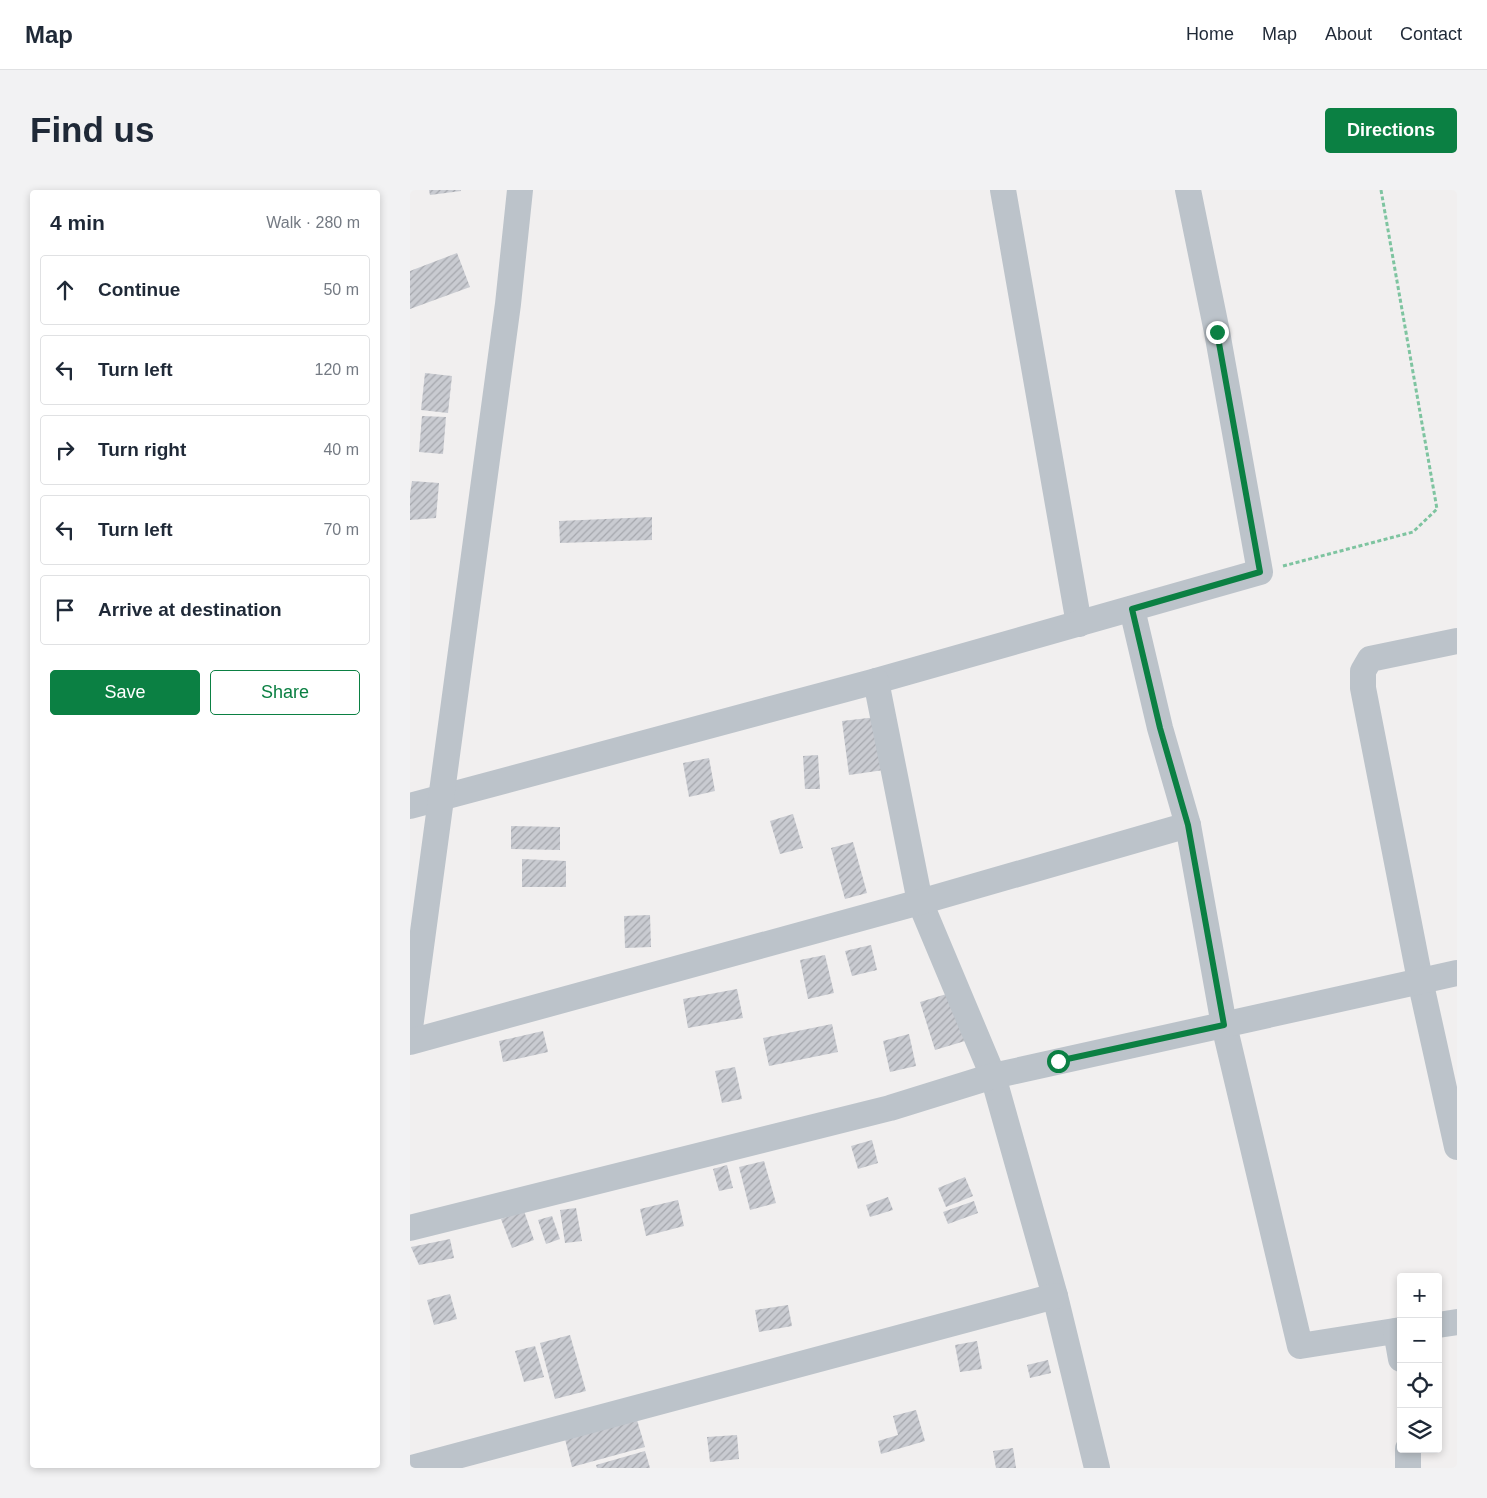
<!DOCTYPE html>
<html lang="en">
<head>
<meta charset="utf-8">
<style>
  body { margin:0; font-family:Helvetica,sans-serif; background:#f2f2f3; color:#1f2937 }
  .controls { position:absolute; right:15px; bottom:15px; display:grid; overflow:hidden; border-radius:5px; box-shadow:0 2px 8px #0003 }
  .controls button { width:45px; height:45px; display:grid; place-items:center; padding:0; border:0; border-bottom:1px solid #e0e1e3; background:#fff; color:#1f2937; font:25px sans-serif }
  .stop { position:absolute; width:15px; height:15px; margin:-11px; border:4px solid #0b8043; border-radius:50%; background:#fff }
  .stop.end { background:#0b8043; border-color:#fff; box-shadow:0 1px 5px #0008 }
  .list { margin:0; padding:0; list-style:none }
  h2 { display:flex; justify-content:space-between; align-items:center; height:65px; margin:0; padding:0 20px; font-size:21px }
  h2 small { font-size:16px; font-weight:400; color:#747a83 }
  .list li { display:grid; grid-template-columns:32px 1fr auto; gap:15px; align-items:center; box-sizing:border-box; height:70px; margin:0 10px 10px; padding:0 10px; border:1px solid #e0e1e3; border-radius:5px }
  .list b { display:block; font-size:19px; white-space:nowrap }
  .list em { font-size:16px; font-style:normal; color:#747a83 }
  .actions { display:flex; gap:10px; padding:15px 20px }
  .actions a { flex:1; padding:11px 0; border:1px solid #0b8043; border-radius:5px; text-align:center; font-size:18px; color:#0b8043 }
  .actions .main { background:#0b8043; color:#fff }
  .icon { flex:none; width:28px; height:28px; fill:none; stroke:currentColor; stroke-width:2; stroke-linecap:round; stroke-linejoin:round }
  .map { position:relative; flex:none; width:1047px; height:1278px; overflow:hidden; border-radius:5px }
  header { display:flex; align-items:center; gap:30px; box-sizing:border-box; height:70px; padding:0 25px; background:#fff; border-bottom:1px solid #e0e1e3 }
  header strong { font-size:24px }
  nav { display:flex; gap:28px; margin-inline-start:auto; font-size:18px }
  .intro { display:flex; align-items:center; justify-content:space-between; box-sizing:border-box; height:120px; padding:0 30px }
  h1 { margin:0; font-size:35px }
  .button { padding:12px 22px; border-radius:5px; background:#0b8043; color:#fff; font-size:18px; font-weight:700 }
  main { display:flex; gap:30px; padding:0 30px }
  aside { flex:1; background:#fff; border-radius:5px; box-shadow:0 2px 8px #0003 }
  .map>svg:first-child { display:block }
</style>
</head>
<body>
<header>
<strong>Map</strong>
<nav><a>Home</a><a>Map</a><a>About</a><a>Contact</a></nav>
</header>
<div class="intro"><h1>Find us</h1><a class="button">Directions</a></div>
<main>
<aside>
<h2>4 min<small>Walk · 280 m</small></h2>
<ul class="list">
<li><svg class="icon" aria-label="ahead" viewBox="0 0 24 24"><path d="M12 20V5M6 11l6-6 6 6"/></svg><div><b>Continue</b></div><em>50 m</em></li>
<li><svg class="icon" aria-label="left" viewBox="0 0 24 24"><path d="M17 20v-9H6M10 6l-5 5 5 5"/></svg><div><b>Turn left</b></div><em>120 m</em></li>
<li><svg class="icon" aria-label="right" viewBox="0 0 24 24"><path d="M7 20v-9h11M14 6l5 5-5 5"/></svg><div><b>Turn right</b></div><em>40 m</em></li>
<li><svg class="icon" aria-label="left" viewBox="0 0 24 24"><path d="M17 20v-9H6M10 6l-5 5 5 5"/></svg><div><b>Turn left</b></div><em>70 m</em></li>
<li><svg class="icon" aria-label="arrive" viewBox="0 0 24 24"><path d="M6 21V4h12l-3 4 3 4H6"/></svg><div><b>Arrive at destination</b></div></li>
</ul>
<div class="actions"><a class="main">Save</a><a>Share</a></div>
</aside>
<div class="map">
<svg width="1047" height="1278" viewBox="0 0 1047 1278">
  <defs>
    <pattern id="building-hatch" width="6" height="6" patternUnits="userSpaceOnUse" patternTransform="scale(1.25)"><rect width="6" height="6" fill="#c9cbd1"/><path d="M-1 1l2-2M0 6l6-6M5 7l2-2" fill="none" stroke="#a5a7ad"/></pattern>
  </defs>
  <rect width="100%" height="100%" fill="#f1efef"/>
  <g fill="url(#building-hatch)">
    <polygon points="19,0 51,0 51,1 20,5"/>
    <polygon points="47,63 60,97 0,119 0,81"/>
    <polygon points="15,183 42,186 38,223 11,220"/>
    <polygon points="12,226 36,227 33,264 9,262"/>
    <polygon points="2,291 29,293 26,328 0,330 0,304"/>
    <polygon points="242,327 242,350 150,353 149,331"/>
    <polygon points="467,527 474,580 439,585 432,531"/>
    <polygon points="408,565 410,599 395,599 393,566"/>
    <polygon points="299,568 305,601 279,607 273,573"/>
    <polygon points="383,624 393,658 370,664 360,631"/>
    <polygon points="101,636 150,637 150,660 101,659"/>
    <polygon points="443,652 457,703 435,709 421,658"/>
    <polygon points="112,669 156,671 156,697 112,697"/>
    <polygon points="240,725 241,757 215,758 214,726"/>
    <polygon points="461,755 467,780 442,786 435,761"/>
    <polygon points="415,765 424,803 398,809 390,770"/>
    <polygon points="327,799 333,828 278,838 273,809"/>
    <polygon points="540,803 555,851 525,860 510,812"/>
    <polygon points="422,834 428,862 359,876 353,848"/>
    <polygon points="133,841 138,862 93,872 89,851"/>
    <polygon points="499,844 506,876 480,882 473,851"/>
    <polygon points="325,877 332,909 312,913 305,881"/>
    <polygon points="462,950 468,973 448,979 441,956"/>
    <polygon points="354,971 366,1013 340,1020 329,977"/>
    <polygon points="317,975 323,998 309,1001 303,979"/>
    <polygon points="555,987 563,1006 536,1017 528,998"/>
    <polygon points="478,1007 483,1020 460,1027 456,1015"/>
    <polygon points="268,1010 274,1036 236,1046 230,1019"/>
    <polygon points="564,1011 568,1023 538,1034 533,1022"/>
    <polygon points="166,1018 172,1051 155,1053 150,1020"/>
    <polygon points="114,1021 124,1050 102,1058 91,1029"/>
    <polygon points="142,1026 150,1049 136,1054 128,1030"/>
    <polygon points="40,1049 44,1068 9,1075 1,1057"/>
    <polygon points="40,1104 47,1129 24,1135 17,1110"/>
    <polygon points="378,1115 382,1136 349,1142 345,1120"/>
    <polygon points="160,1145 176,1201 145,1209 130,1153"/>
    <polygon points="567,1151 572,1179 550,1182 545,1155"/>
    <polygon points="125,1156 134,1187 114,1192 105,1161"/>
    <polygon points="638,1170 641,1183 620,1188 617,1175"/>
    <polygon points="506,1220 515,1251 471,1264 468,1251 488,1245 483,1226"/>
    <polygon points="227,1230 235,1257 162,1277 155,1249"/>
    <polygon points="327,1245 329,1269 300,1272 297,1247"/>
    <polygon points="603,1258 606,1278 586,1278 583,1261"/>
    <polygon points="235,1261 240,1278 187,1278 186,1275"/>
  </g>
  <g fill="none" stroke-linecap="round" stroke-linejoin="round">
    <polyline stroke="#7ec4a0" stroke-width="3" stroke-dasharray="4 2.5" stroke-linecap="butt" points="873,376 1003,342 1027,319 971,0"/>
    <g stroke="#bcc3ca" stroke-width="26">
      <polyline points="593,0 669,434"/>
      <polyline points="722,419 750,538 778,635 814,835 890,1156 991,1140"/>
      <polyline points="1047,451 960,469 953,481 953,498 1010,790 1047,957"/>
      <polyline points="466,491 850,382 807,142 778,0"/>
      <polyline points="0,616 466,491 510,712 583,886 645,1106 687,1278"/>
      <polyline points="0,838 98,114 110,0"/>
      <polyline points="0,852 510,712 778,635"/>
      <polyline points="0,1038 480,918 583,886 1047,783"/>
      <polyline points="1028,1135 1047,1132"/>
      <polyline points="986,1141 991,1169"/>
      <polyline points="998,1259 998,1278"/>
      <polyline points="2,1278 645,1106"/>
    </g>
  </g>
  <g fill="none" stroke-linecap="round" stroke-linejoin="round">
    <polyline stroke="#0b8043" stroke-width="6" points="648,871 814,835 778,635 750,538 722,419 850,382 807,142"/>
  </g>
</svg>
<div class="controls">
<button>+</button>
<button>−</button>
<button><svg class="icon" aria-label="locate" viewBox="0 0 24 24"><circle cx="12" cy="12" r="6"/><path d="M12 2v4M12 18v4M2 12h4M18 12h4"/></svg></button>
<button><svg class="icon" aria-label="layers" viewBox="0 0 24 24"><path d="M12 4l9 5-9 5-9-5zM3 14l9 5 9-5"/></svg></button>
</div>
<div class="stop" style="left:648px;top:871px"></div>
<div class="stop end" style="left:807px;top:142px"></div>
</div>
</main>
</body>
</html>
